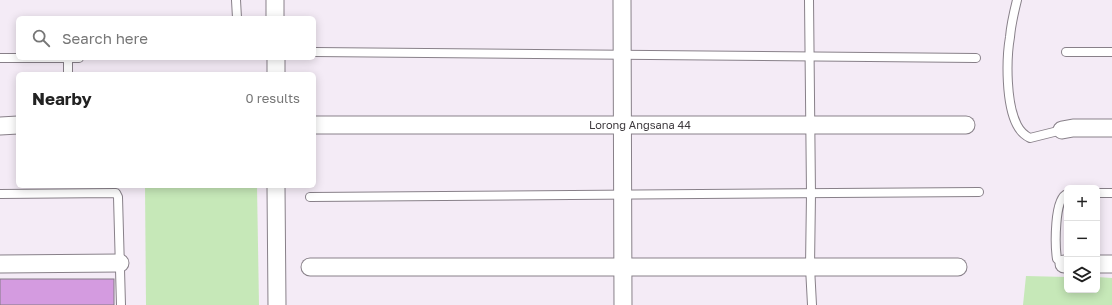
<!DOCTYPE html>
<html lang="en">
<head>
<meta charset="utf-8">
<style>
  body { margin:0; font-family:"Golos Text",sans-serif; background:#f6f6f6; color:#222 }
  .controls { position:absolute; right:12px; bottom:12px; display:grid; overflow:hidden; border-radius:6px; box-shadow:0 2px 10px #0003 }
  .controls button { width:36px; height:36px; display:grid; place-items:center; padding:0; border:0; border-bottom:1px solid #e0e0e0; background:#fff; color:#222; font:20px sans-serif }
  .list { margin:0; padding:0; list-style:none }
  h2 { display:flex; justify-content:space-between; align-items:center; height:52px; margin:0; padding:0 16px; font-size:17px }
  h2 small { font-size:13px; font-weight:400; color:#767676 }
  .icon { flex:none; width:22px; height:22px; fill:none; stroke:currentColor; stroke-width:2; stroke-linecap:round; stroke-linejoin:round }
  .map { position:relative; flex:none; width:1112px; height:305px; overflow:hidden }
  .search { position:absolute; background:#fff; box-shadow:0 2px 10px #0003; left:16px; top:16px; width:300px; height:44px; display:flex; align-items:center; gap:10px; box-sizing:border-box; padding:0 14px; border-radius:6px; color:#767676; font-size:15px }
  .panel { position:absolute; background:#fff; box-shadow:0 2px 10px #0003; left:16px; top:72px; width:300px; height:116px; border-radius:6px }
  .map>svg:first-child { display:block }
</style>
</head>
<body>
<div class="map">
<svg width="1112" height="305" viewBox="0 0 1112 305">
  <rect width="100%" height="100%" fill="#f4ebf6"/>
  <g fill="#c6e8b8">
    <polygon points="145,186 257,186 259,305 146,305"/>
    <polygon points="1026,276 1067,277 1067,290 1097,290 1097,277 1112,278 1112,305 1023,305"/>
  </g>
  <rect fill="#d49be0" stroke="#847c85" x="0" y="279" width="114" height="26"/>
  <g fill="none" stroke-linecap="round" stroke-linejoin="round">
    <g stroke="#888089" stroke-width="10">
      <g id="lane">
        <polyline points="236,0 237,18"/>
        <polyline points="809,0 811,194 810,267 812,305"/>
        <path d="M1017,0C1014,12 1011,24 1010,37C1006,60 1006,104 1017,125C1020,131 1024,135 1030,138L1062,130"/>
        <polyline points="314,52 976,58"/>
        <polyline points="1066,52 1112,52"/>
        <polyline points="0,58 79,58"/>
        <polyline points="68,58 68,74"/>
        <polyline points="1097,193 1112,193"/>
        <polyline points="0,194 116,193 118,197 121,305"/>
        <polyline points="310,197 979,192"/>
        <path d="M1064,264L1057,259C1055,246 1054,198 1067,194"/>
      </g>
    </g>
    <g stroke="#888089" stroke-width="19">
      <g id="street">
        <polyline points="275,0 275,18"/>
        <polyline points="622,0 623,305"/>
        <polyline points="276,58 276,74"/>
        <path id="s1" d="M314,125H966"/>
        <polyline points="0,126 18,125"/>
        <polyline points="1062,130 1073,128 1112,128"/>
        <polyline points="276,186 277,305"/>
        <polyline points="0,264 120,263"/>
        <polyline points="1064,264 1067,264"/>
        <polyline points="1097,264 1112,264"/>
        <polyline points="310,267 958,267"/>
      </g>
    </g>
    <use href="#lane" stroke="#fff" stroke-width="8"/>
    <use href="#street" stroke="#fff" stroke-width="17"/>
  </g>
  <g text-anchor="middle" stroke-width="3" stroke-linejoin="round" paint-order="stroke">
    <g font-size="11" fill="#3d393d" stroke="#fff">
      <text dy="4" stroke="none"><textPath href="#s1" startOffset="326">Lorong Angsana 44</textPath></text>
    </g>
  </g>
</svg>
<div class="controls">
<button>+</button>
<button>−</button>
<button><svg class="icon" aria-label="layers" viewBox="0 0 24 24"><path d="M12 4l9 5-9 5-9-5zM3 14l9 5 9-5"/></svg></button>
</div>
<div class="search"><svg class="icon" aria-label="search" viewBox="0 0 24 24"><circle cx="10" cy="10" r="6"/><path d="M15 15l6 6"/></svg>Search here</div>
<section class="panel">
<h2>Nearby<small>0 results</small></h2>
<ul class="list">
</ul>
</section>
</div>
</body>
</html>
